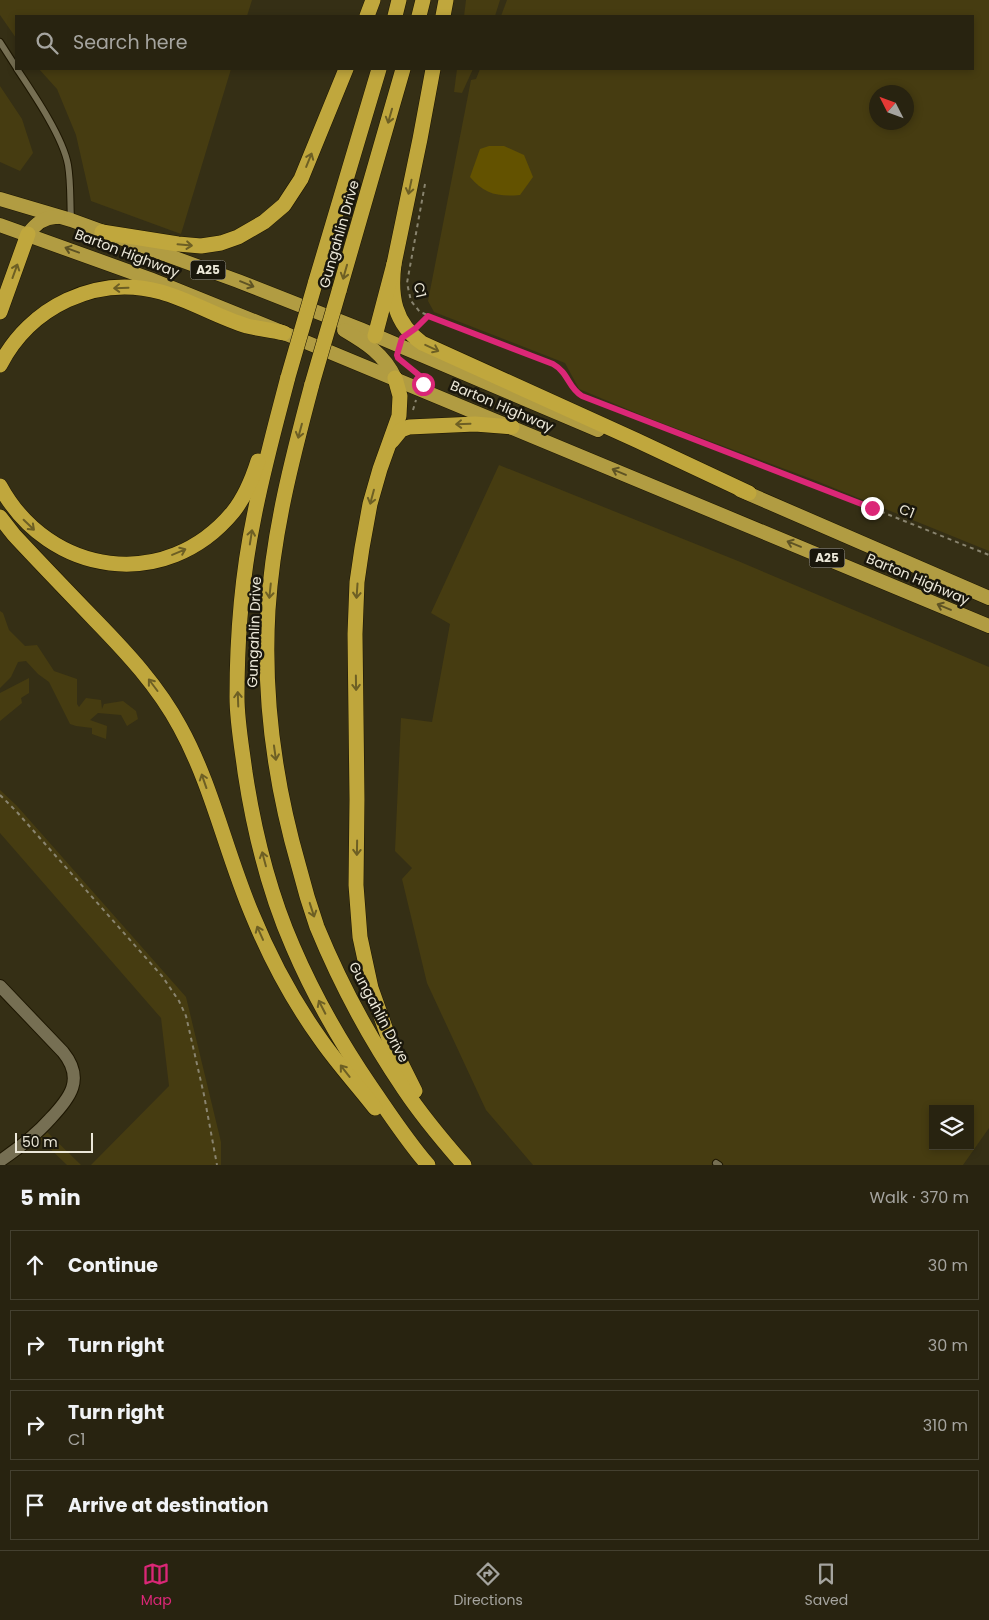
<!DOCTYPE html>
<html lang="en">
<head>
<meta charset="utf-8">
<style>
  body { margin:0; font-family:Poppins,sans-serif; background:#342f1e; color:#f1f3f6 }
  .controls { position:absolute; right:15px; bottom:15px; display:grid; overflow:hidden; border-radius:0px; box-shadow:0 2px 8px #0003 }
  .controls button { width:45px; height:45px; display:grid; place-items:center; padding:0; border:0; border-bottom:1px solid #444030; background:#282310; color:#f1f3f6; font:25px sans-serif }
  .compass { position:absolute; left:869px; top:85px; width:45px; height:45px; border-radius:50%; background:#282310; box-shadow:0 2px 8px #0003; rotate:312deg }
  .scale { position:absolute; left:15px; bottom:12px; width:78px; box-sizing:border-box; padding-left:5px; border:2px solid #ece8d9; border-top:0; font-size:14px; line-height:18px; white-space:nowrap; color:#ece8d9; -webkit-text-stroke:4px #1a170c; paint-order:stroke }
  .stop { position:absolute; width:15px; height:15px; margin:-11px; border:4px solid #db2777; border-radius:50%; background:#fff }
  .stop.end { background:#db2777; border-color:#fff; box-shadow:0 1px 5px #0008 }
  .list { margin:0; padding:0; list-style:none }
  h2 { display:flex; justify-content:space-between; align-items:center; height:65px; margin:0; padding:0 20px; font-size:21px }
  h2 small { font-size:16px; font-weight:400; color:#a5a49f }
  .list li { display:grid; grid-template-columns:32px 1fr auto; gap:15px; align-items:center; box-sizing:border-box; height:70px; margin:0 10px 10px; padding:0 10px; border:1px solid #444030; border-radius:0px }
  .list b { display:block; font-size:19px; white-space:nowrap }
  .list p { margin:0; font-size:16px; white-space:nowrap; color:#a5a49f }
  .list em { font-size:16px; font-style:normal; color:#a5a49f }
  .icon { flex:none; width:28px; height:28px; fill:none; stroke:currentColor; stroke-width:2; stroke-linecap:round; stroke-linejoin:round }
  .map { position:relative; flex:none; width:989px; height:1165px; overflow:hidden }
  .search { position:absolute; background:#282310; box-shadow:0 2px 8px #0003; left:15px; right:15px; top:15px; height:55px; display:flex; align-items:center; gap:12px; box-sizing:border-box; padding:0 18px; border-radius:0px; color:#a5a49f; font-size:19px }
  .sheet { height:385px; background:#282310 }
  nav { display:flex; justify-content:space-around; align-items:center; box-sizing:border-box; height:70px; border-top:1px solid #444030; background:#282310; font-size:14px; color:#a5a49f }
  nav a { display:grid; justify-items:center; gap:2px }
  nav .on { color:#db2777 }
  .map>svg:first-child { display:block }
</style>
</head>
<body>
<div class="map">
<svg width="989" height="1165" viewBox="0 0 989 1165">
  <rect width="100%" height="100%" fill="#352f15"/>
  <g fill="#463c11" fill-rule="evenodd">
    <polygon points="0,0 252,0 247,16 16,16 16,38 0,15"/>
    <polygon points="466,0 500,0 495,16 464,16"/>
    <path d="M507,0H989V551L814,480L651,419L579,389L565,363L434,312L428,301L471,80L476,79L480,69H973V16H501ZM876,92H906V122H876Z"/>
    <polygon points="39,69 231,69 181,234 91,201 76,135 57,89"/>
    <polygon points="457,69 473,69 462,93 454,92"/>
    <polygon points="0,86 22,119 33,153 20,171 0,162"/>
    <path d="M499,465L738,561L989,667V1128L963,1165H533L486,1110L427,983L402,879L412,868L395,851L401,718L432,722L450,624L431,613ZM933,1109H970V1146H933Z"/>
    <polygon points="0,611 3,613 9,630 25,646 37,645 54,671 77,679 77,704 79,707 86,698 101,700 102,709 104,704 123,701 136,711 138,719 127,726 121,715 98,713 90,720 107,726 106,739 92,734 92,728 76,726 70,724 49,682 38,674 26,661 18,662 11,677 0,688"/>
    <polygon points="29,678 29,693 21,698 22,703 0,721 0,693"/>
    <polygon points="0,790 17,806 186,997 221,1142 221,1165 91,1165 169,1086 161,1018 0,833"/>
    <polygon points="44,1129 81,1165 67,1165 37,1136"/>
  </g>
  <path fill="#635200" d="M489,146H504L524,155L533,177L520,195C498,197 484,194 470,177L480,149Z"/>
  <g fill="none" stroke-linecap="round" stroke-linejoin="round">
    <g stroke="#1d1600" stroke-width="8">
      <g id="service">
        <polyline points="0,42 16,67"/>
        <path d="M17,69C33,93 63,137 68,165C71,183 70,202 71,220"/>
        <polyline points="716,1163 719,1165"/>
      </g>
    </g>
    <g stroke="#1d1600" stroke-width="14">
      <path id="minor" d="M0,986L63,1052C85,1079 70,1098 50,1119C35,1136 19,1148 0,1161"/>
    </g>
    <g stroke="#1d1600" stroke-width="15">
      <g id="trunk">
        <polyline points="0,199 71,220 238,281 360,329 598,430"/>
        <polyline points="0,225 150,279 284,333 989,626"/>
        <path d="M28,234C36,223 45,216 58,217"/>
        <path d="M344,330C366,343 384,354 395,378"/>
        <polyline points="740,490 989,598"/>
      </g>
    </g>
    <g stroke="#1d1600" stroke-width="16">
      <g id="motorway">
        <polyline points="367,16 373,0"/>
        <polyline points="395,16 399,0"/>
        <polyline points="419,16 423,0"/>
        <polyline points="443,16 446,0"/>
        <polyline points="102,232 178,244 201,246 221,243 238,237 264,222 284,205 301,179 346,69"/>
        <path d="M394,264C390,296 394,323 422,343L636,440L749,493"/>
        <polyline points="315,284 379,69"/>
        <polyline points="339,291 403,69"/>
        <polyline points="0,312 28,234"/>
        <polyline points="375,336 394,264 420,139 433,69"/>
        <path d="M0,365C30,307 96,274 161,292C190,300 217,317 247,326C259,329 272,330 284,333"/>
        <path d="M288,377C276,423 263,470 254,517C242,575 237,637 237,697C237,722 242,748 245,772C254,831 269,892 293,947C314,996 341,1043 371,1087C389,1113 407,1141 428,1165"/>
        <polyline points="395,378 400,396 399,416 380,469 370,504 362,548 357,582 355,634 357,799 356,885 360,937 371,988 389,1039 415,1091"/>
        <path d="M312,384C292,459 273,532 268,610C263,696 275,784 299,867C304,887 310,907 317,927C340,983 370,1039 404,1089C422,1116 443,1141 464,1165"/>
        <polyline points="392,441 401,430 409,427 475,424 512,427"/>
        <path d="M0,486C49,576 166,593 233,512C245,497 252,480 258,461"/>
        <path d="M0,517L14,535C41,564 68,592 95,620C127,653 158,686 180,727C212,785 226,853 252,914C270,958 293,1001 321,1040C337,1063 357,1085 375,1108"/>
      </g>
    </g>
    <g stroke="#89846f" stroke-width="2" stroke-dasharray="4 4" stroke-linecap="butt">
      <path d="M425,184L407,283L411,301L420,312L553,364C569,372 570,391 586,398L872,508L989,555"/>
      <polyline points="419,325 428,316"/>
      <polyline points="400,359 419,375"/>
      <polyline points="413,410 416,400"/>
      <polyline points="0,795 16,811 162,976 179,1001 186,1016 204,1095 217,1165"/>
    </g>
    <use href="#service" stroke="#766f53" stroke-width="6"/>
    <use href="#minor" stroke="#766f53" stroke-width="12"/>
    <use href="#trunk" stroke="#b19c42" stroke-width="14"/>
    <use href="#motorway" stroke="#c0a73d" stroke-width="15"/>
    <g stroke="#1d1600" stroke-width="16" stroke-linecap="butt">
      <g id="motorway-bridge">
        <polyline points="288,377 315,284"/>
        <polyline points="312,384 339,291"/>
      </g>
    </g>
    <use href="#motorway-bridge" stroke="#c0a73d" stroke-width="15"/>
  </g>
  <defs><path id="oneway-shaft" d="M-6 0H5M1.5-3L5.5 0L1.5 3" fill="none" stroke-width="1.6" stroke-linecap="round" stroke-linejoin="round" transform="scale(1.25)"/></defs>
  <g stroke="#6d5f24">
    <use href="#oneway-shaft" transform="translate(390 116) rotate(106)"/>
    <use href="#oneway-shaft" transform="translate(309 160) rotate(-68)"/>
    <use href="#oneway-shaft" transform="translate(410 187) rotate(102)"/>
    <use href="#oneway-shaft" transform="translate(185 245) rotate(5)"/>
    <use href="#oneway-shaft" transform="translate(15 271) rotate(-70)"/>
    <use href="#oneway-shaft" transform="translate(345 272) rotate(106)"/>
    <use href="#oneway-shaft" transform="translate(121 288) rotate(178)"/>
    <use href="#oneway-shaft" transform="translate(432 348) rotate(25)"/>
    <use href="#oneway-shaft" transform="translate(463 424) rotate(178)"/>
    <use href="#oneway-shaft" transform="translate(300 431) rotate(105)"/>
    <use href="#oneway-shaft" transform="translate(372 497) rotate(105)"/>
    <use href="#oneway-shaft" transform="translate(29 525) rotate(44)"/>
    <use href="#oneway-shaft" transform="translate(251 537) rotate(-81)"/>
    <use href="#oneway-shaft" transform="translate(179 552) rotate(-23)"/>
    <use href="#oneway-shaft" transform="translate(270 591) rotate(96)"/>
    <use href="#oneway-shaft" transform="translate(357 591) rotate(94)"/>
    <use href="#oneway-shaft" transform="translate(356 683) rotate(89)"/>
    <use href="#oneway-shaft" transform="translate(153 685) rotate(-127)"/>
    <use href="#oneway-shaft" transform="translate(238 699) rotate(-92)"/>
    <use href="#oneway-shaft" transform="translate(275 753) rotate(82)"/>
    <use href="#oneway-shaft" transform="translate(204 781) rotate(-109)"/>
    <use href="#oneway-shaft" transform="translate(357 848) rotate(91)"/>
    <use href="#oneway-shaft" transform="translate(264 859) rotate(-105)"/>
    <use href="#oneway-shaft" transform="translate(312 910) rotate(72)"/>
    <use href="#oneway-shaft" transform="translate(260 933) rotate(-114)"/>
    <use href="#oneway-shaft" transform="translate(322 1007) rotate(-117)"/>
    <use href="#oneway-shaft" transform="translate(345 1071) rotate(-128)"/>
  </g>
  <g stroke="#5e5324">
    <use href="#oneway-shaft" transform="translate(72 250) rotate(-160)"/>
    <use href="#oneway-shaft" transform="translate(247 284) rotate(22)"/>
    <use href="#oneway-shaft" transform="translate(619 472) rotate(-157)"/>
    <use href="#oneway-shaft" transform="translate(794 544) rotate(-158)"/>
    <use href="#oneway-shaft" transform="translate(944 607) rotate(-157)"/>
  </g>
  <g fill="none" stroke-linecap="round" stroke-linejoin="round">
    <path stroke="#db2777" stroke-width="6" d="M423,384L420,376L398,358L397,355L402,338L416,328L428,316L553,364C569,373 568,388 582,396L872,508"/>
  </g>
  <g text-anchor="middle" stroke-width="5" stroke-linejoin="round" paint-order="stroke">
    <g fill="#1a170c" stroke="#ada99c" stroke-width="1">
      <rect x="190.5" y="260.5" width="35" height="19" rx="4"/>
      <rect x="809.5" y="548.5" width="35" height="19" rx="4"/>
    </g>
    <g font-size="12" font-weight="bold" fill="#ece8d9">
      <text x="208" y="274">A25</text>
      <text x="827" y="562">A25</text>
    </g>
    <g font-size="14" fill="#ece8d9" stroke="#1a170c">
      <text transform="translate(339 234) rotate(-74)" y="5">Gungahlin Drive</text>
      <text transform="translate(127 253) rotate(21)" y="5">Barton Highway</text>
      <text transform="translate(420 290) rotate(77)" y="5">C1</text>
      <text transform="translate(502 406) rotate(23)" y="5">Barton Highway</text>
      <text transform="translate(907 511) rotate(22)" y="5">C1</text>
      <text transform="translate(918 579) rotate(23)" y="5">Barton Highway</text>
      <text transform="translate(254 632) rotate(-88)" y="5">Gungahlin Drive</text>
      <text transform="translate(379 1012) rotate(62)" y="5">Gungahlin Drive</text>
    </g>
  </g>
</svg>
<div class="controls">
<button><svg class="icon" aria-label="layers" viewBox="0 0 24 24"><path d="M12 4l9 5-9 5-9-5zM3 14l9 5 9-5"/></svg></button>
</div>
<svg class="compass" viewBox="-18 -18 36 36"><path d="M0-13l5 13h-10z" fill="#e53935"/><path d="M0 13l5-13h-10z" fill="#a5a49f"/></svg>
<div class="scale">50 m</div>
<div class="stop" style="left:423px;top:384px"></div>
<div class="stop end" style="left:872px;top:508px"></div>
<div class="search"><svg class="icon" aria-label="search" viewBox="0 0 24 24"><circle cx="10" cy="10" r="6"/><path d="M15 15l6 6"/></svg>Search here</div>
</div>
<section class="sheet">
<h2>5 min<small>Walk · 370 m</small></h2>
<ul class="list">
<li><svg class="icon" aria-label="ahead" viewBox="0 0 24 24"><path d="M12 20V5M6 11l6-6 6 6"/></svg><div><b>Continue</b></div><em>30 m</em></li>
<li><svg class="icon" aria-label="right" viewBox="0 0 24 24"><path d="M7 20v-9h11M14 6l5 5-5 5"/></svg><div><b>Turn right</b></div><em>30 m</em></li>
<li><svg class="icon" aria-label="right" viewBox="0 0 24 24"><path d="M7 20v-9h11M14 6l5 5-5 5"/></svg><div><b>Turn right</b><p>C1</p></div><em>310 m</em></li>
<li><svg class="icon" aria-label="arrive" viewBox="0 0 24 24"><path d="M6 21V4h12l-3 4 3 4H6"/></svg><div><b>Arrive at destination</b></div></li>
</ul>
</section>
<nav>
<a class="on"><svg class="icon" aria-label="map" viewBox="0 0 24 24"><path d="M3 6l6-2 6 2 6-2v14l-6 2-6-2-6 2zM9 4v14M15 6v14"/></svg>Map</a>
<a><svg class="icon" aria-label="directions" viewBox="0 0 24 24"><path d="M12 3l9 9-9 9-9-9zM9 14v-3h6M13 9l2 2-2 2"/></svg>Directions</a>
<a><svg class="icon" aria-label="saved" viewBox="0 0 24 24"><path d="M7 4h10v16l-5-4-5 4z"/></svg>Saved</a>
</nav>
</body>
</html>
